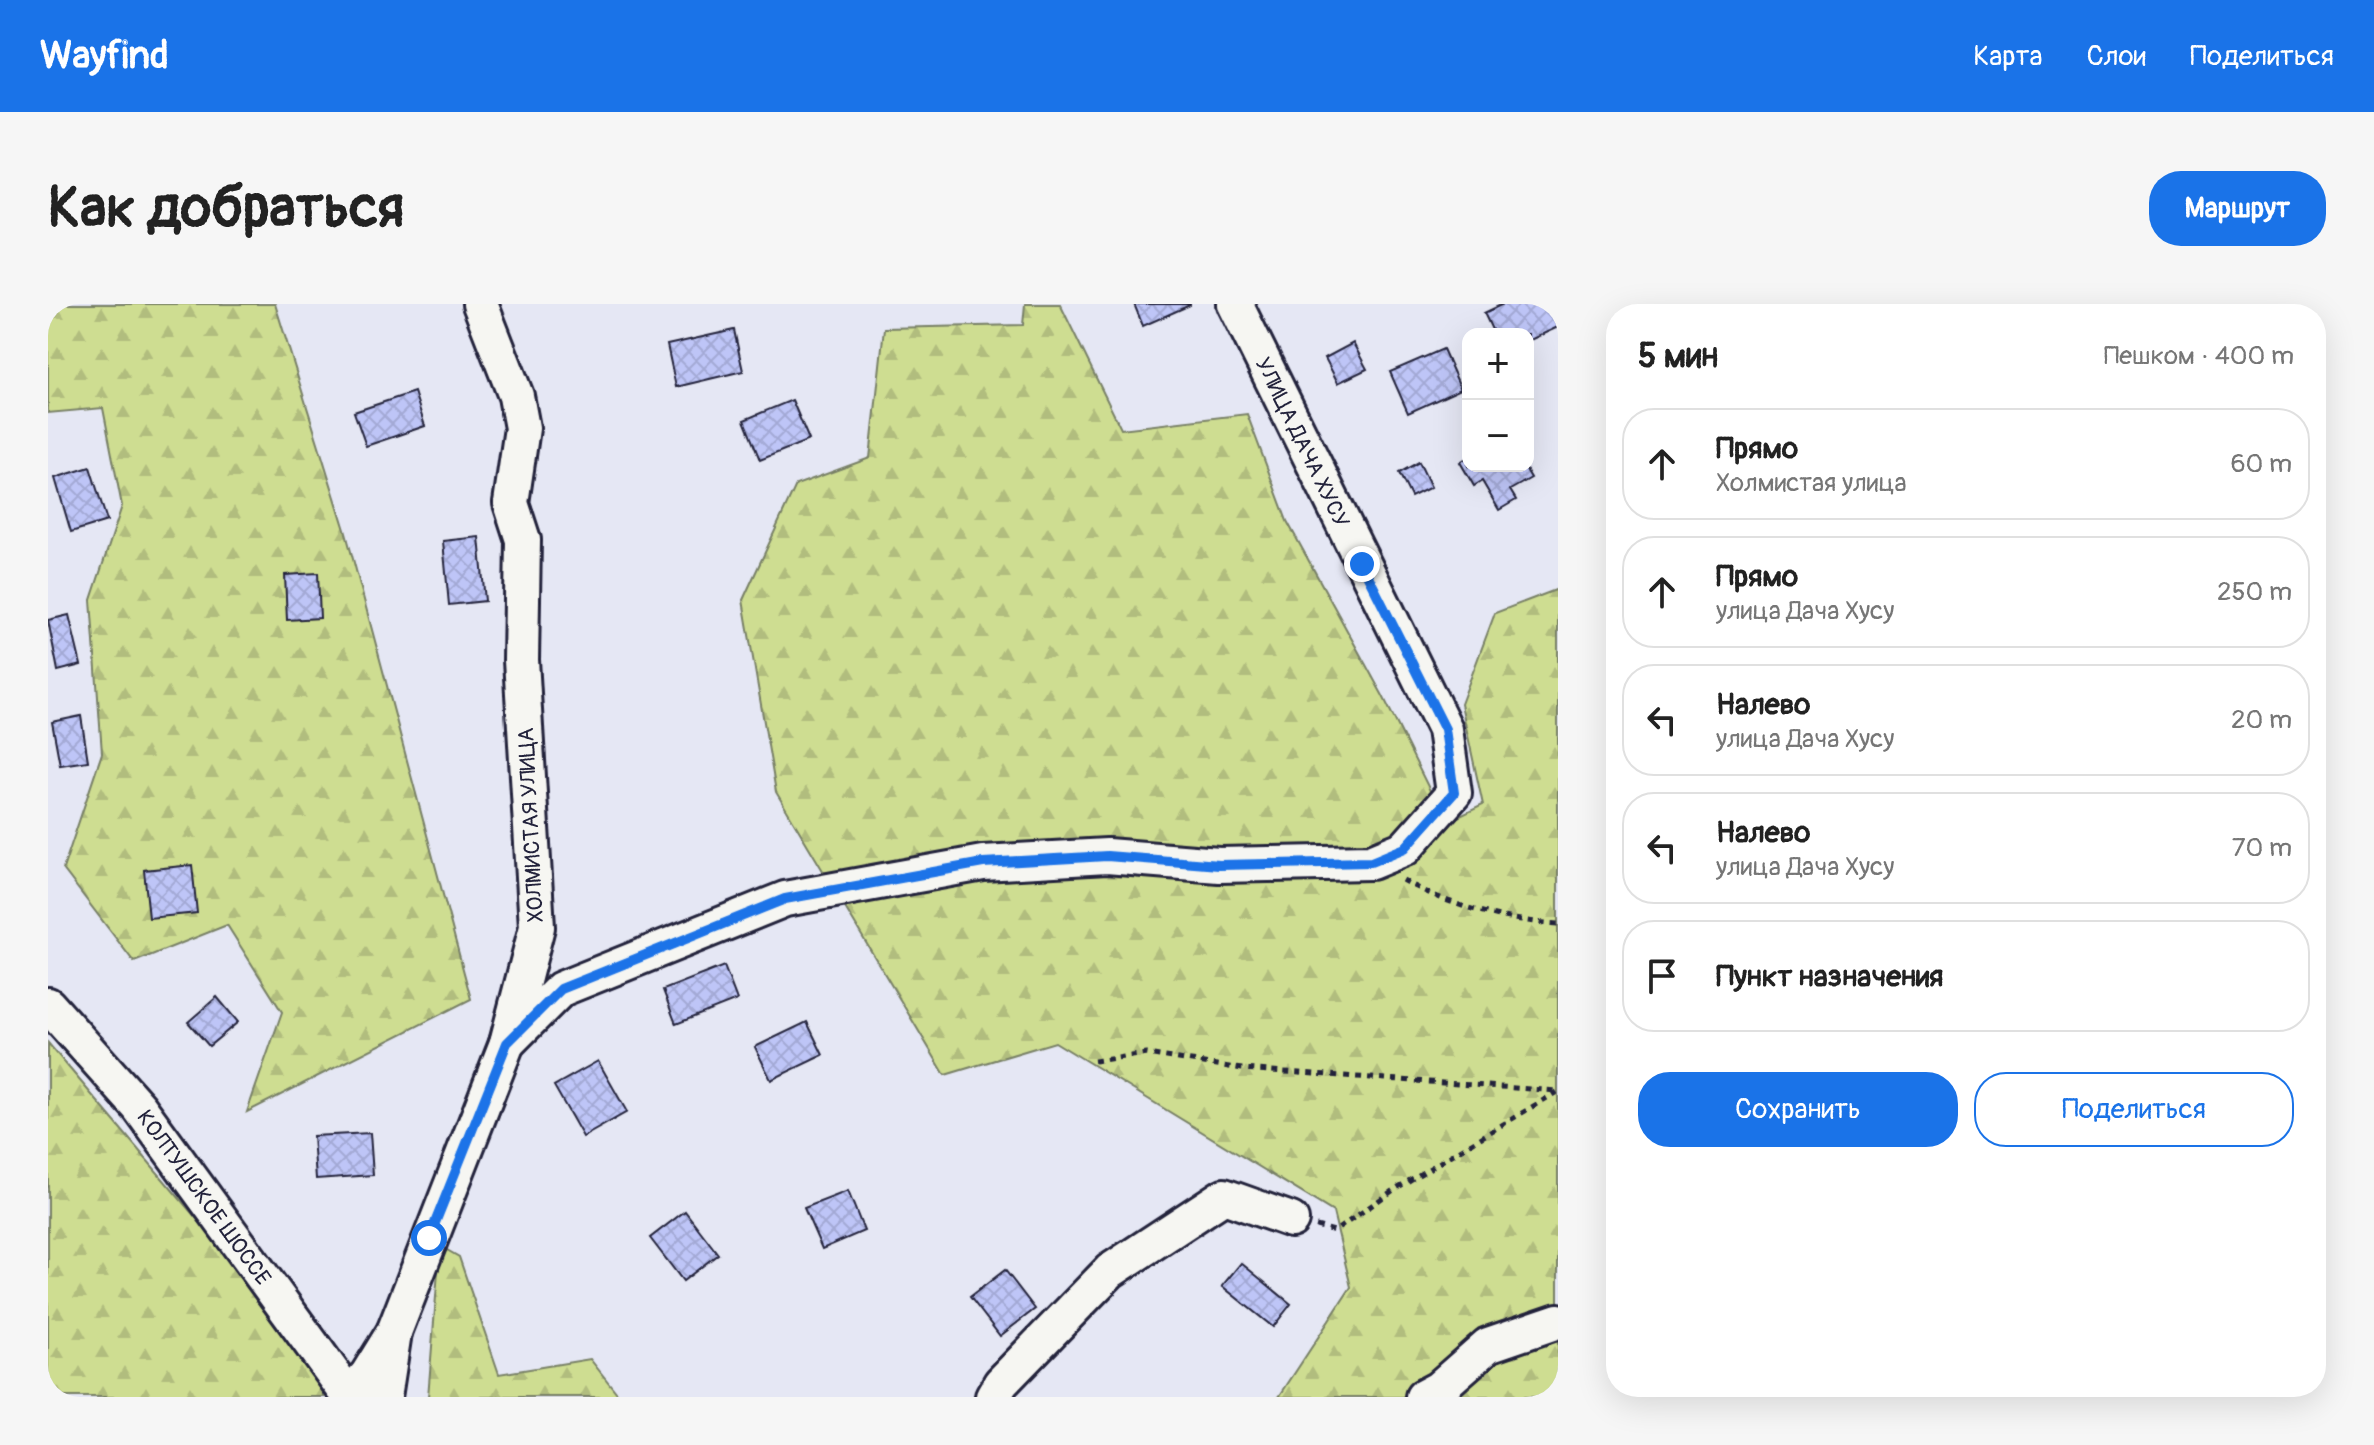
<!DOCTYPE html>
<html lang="ru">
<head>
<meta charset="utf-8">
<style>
  body { margin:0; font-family:Pangolin,sans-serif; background:#f6f6f6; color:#222 }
  .controls { position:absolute; right:24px; top:24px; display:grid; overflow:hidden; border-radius:16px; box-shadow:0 8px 32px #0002 }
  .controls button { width:72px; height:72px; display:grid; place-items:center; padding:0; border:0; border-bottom:2px solid #e0e0e0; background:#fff; color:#222; font:40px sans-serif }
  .stop { position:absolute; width:24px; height:24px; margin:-18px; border:6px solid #1a73e8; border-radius:50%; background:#fff }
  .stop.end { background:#1a73e8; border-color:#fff; box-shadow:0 2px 8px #0008 }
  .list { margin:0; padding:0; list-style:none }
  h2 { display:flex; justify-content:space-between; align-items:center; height:104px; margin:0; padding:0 32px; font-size:34px }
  h2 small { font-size:26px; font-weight:400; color:#767676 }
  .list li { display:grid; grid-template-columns:52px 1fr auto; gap:24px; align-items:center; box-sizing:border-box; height:112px; margin:0 16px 16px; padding:0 16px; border:2px solid #e0e0e0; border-radius:32px }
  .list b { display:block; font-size:30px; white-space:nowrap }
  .list p { margin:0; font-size:26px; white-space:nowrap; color:#767676 }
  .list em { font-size:26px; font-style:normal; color:#767676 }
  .actions { display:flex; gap:16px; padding:24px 32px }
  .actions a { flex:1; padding:18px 0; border:2px solid #1a73e8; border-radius:32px; text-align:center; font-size:28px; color:#1a73e8 }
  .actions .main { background:#1a73e8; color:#fff }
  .icon { flex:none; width:44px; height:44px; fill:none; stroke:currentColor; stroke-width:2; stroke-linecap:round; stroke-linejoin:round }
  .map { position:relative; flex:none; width:1510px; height:1093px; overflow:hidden; border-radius:32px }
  header { display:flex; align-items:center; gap:48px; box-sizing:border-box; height:112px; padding:0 40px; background:#1a73e8; color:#fff }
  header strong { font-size:38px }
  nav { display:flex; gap:44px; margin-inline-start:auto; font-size:28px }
  .intro { display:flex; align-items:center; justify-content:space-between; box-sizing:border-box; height:192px; padding:0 48px }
  h1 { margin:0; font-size:56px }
  .button { padding:20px 36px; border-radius:32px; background:#1a73e8; color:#fff; font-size:28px; font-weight:700 }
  main { display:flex; gap:48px; padding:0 48px }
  aside { flex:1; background:#fff; border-radius:32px; box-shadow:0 8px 32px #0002 }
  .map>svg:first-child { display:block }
</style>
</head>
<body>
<header>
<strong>Wayfind</strong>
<nav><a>Карта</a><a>Слои</a><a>Поделиться</a></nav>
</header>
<div class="intro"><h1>Как добраться</h1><a class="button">Маршрут</a></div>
<main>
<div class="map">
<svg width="1510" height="1093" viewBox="0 0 1510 1093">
  <defs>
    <pattern id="forest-firs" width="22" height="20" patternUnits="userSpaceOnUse" patternTransform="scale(2)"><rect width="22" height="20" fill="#cedd91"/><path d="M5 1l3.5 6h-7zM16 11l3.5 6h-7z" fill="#b1bd7e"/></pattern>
    <pattern id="building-cross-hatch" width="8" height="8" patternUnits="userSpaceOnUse" patternTransform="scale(2)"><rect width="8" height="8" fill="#bec5f7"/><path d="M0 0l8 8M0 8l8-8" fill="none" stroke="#a3a9d5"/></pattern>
  </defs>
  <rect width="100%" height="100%" fill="#e5e7f4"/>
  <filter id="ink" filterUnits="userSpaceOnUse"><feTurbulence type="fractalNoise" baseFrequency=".0125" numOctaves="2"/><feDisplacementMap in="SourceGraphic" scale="16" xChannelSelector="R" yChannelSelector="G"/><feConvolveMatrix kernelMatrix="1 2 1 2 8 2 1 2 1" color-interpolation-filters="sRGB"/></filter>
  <g filter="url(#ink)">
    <g fill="url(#forest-firs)" stroke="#788066" stroke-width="2">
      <polygon points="0,0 227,0 298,229 423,695 199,808 234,708 179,621 86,658 15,565 54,449 43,296 74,202 55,104 0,109"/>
      <polygon points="977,0 1012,0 1073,125 1199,110 1239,217 1335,392 1398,519 1435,501 1413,400 1447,309 1510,285 1510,1093 1231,1093 1303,983 1285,908 1007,738 897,771 728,488 695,296 748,181 822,154 836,24 975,21"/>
      <polygon points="0,739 209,986 278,1093 0,1093"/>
      <polygon points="392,942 411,953 451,1070 542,1055 572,1093 380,1093"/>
    </g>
    <g fill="url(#building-cross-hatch)" stroke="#22223b" stroke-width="2">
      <polygon points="1086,0 1142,0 1142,1 1095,22"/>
      <polygon points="1455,0 1510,0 1510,23 1480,37 1480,30 1446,30 1436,9"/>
      <polygon points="686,26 695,67 628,83 619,41"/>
      <polygon points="1305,39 1319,65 1290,79 1277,54"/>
      <polygon points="1395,45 1413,85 1360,109 1342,68"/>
      <polygon points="366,88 377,122 318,142 306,108"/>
      <polygon points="744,96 761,136 712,156 696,116"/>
      <polygon points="1420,153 1420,162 1476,162 1483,174 1462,186 1468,196 1451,206 1434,177 1426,182 1412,158"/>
      <polygon points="1371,158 1383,183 1363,193 1351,169"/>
      <polygon points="42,163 59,217 23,228 7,174"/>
      <polygon points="431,233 437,297 401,301 395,237"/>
      <polygon points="270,269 272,314 239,316 237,271"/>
      <polygon points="21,311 33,361 10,367 0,316"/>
      <polygon points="33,412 40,457 12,461 4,418"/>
      <polygon points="144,561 149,609 101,614 96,566"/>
      <polygon points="676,662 689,696 628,720 615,686"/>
      <polygon points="169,693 190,718 161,742 140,718"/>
      <polygon points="759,718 775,751 723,776 707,743"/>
      <polygon points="550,757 579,808 535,833 506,782"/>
      <polygon points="322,829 325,871 268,875 265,832"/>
      <polygon points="800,887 816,927 774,945 756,904"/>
      <polygon points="637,907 670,950 635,977 602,934"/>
      <polygon points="1193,959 1243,1000 1225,1023 1174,982"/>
      <polygon points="957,966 987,1005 952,1032 922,993"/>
    </g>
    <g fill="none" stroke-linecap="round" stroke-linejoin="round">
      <g stroke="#22223b" stroke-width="40">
        <g id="minor">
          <path id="s1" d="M0,701L91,803L302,1093"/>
          <polyline points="459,739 513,685 737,595 935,559 1059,552 1171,561 1323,558 1357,544 1406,489 1397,425 1187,0"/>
          <polyline points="346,1028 459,739 489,623 473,356 475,236 463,199 474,124 468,92 432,0"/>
          <polyline points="301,1092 320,1070 346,1028 336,1093"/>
          <polyline points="945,1093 953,1079 1062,967 1176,892 1243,916"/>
          <polyline points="1375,1093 1390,1085 1440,1041 1510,1017"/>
        </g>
      </g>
      <g stroke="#22223b" stroke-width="5" stroke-dasharray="6 6" stroke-linecap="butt">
        <path d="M1355,576C1401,602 1457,617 1510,620"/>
        <polyline points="1046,757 1099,750 1194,765 1510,787"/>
        <polyline points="1268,922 1287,927 1347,885 1509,788"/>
      </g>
      <use href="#minor" stroke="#f6f6f2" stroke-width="34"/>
    </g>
  </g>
  <g fill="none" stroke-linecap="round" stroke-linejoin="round" filter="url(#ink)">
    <polyline stroke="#1a73e8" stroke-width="10" points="381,934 459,739 513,685 737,595 935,559 1059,552 1171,561 1323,558 1357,544 1406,489 1397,425 1314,260"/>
  </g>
  <g text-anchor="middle" stroke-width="6" stroke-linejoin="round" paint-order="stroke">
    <g font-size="22" fill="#22223b" stroke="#f6f6f2">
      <text transform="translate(1255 138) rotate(64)" y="8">УЛИЦА ДАЧА ХУСУ</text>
      <text transform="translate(482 521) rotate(-93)" y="8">ХОЛМИСТАЯ УЛИЦА</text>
      <text dy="8" stroke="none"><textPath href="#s1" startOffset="248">КОЛТУШСКОЕ ШОССЕ</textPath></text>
    </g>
  </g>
</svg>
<div class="controls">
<button>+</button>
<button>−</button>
</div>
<div class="stop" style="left:381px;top:934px"></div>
<div class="stop end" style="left:1314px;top:260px"></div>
</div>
<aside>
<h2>5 мин<small>Пешком · 400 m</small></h2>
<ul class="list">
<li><svg class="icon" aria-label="ahead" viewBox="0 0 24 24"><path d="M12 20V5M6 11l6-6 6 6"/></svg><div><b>Прямо</b><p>Холмистая улица</p></div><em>60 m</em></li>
<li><svg class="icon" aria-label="ahead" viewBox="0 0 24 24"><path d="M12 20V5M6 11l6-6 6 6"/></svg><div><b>Прямо</b><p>улица Дача Хусу</p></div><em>250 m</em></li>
<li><svg class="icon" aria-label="left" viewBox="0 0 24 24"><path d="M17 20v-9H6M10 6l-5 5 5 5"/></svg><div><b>Налево</b><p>улица Дача Хусу</p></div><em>20 m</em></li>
<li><svg class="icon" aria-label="left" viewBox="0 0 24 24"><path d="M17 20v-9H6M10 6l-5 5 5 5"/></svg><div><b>Налево</b><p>улица Дача Хусу</p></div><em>70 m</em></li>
<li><svg class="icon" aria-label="arrive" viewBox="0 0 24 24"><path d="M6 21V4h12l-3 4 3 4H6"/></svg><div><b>Пункт назначения</b></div></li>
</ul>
<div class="actions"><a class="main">Сохранить</a><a>Поделиться</a></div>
</aside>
</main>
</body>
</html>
